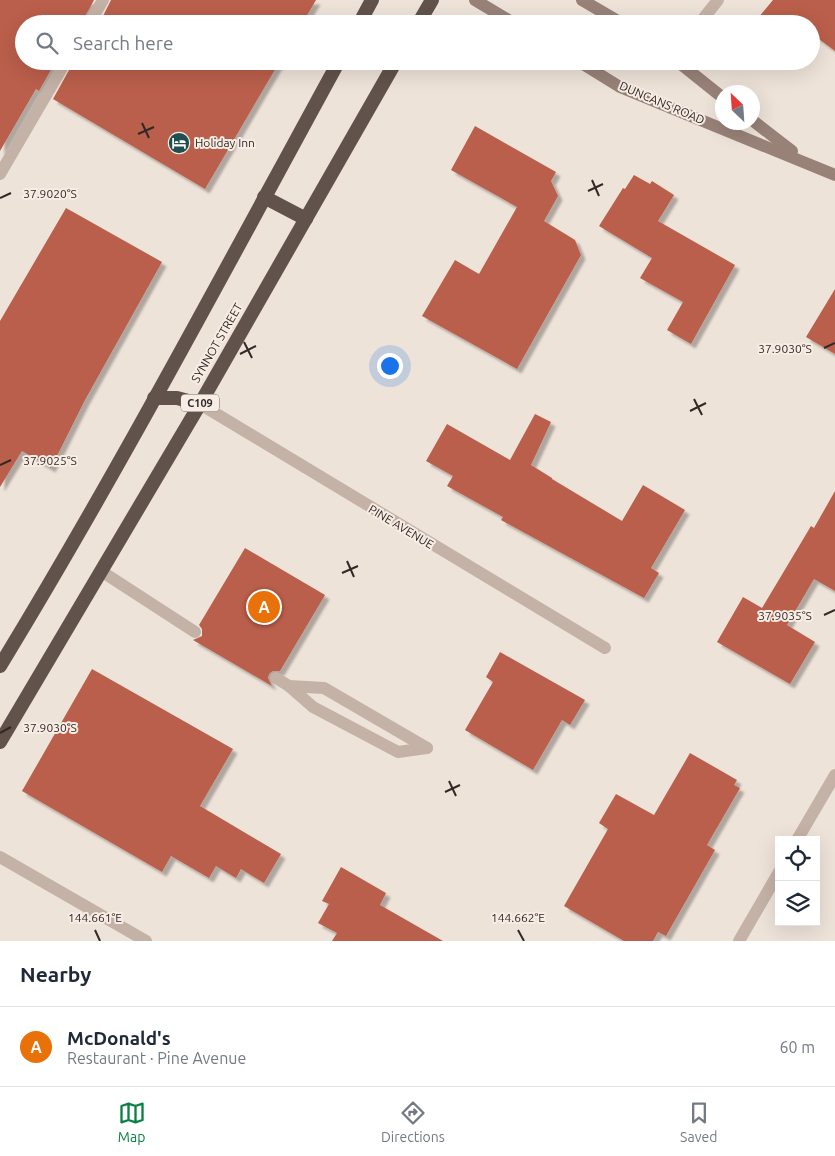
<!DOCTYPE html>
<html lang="en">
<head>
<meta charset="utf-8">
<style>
  body { margin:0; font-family:Ubuntu,sans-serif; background:#f6f6f7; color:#1f2937 }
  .controls { position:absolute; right:15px; bottom:15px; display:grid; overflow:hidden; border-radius:0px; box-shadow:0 5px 20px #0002 }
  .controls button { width:45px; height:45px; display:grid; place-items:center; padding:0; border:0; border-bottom:1px solid #e0e1e3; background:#fff; color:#1f2937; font:25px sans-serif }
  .compass { position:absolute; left:715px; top:85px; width:45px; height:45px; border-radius:50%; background:#fff; box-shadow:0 5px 20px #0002; rotate:335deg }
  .you { position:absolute; left:389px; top:365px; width:18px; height:18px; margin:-12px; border:4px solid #fff; border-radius:50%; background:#1a73e8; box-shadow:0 0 0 8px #1a73e833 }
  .badge { display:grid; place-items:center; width:32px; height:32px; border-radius:50%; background:#0b8043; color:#fff; font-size:16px; font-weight:700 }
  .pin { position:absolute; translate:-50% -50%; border:2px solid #fff; box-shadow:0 1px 5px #0006 }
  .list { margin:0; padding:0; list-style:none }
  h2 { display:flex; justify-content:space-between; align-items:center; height:65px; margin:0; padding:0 20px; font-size:21px }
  h2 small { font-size:16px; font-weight:400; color:#747a83 }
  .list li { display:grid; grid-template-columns:32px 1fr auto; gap:15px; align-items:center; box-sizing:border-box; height:80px; padding:0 20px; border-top:1px solid #e0e1e3 }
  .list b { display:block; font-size:19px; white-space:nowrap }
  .list p { margin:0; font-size:16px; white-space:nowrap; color:#747a83 }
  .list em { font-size:16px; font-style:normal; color:#747a83 }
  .icon { flex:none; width:28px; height:28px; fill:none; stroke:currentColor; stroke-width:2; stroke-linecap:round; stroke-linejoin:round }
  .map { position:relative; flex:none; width:835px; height:941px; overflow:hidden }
  .search { position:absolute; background:#fff; box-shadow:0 5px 20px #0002; left:15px; right:15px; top:15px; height:55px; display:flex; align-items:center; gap:12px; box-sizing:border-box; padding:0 18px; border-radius:28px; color:#747a83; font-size:19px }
  .sheet { height:145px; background:#fff }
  nav { display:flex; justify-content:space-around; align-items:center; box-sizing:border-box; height:70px; border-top:1px solid #e0e1e3; background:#fff; font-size:14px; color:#747a83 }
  nav a { display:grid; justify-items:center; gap:2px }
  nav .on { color:#0b8043 }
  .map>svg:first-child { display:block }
</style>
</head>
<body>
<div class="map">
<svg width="835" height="941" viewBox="0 0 835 941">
  <defs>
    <filter id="shadow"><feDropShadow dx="4.5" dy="4.5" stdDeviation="1" flood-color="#0004"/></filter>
  </defs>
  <rect width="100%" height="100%" fill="#eee3d9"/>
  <g fill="#ba5f4b" filter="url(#shadow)">
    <polygon points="0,0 94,0 81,24 24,24 24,61 56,61 39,91 36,89 0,151"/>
    <polygon points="111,0 316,0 302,24 99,24"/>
    <polygon points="773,0 835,0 835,51 811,33 811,24 753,24"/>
    <polygon points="74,61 280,61 205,189 53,99"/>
    <polygon points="475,126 556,172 551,181 558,196 544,221 575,240 581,255 517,369 422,316 455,260 479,274 517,207 451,170"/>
    <polygon points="634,175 650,184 652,181 674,195 658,221 735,265 691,344 667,330 683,302 640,278 652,258 599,226 623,188 625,189"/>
    <polygon points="66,208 162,262 85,400 51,468 22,451 0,487 0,321"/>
    <polygon points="835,289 835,354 806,337"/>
    <polygon points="535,414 551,422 531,465 552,478 552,479 622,521 643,485 685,510 651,568 659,573 644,598 501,520 503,517 447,486 453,476 426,461 447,424 510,460"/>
    <polygon points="835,491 835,591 814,579 787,625 815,642 790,684 717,642 743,597 762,608 811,526 814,528"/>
    <polygon points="245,548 325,595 280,671 273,671 269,674 268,678 272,686 193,640 202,636 202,629 199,625"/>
    <polygon points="500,652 585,700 570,725 562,720 533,770 465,730 493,682 486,677"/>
    <polygon points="92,669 233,749 200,806 281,854 264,883 241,869 236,878 216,866 209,878 171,856 162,872 22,791"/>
    <polygon points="690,753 737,780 734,785 740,788 707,845 715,850 666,936 658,932 653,941 624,941 564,906 608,829 599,823 616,794 654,815"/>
    <polygon points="341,867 386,893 380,905 443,941 332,941 337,933 318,923 329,904 322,901"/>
  </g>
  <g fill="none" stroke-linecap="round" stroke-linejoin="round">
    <g stroke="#c5b2a6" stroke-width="12">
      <polyline points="89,24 103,0"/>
      <polyline points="699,24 718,0"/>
      <polyline points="0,174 66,61"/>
      <polyline points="101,571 195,632"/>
      <polyline points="276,678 289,686 324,688 427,748"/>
      <polyline points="289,686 313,707 398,752 427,748"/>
    </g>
    <g stroke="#c5b2a6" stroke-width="12">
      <polyline points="200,404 605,648"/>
      <polyline points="797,840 835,775"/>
      <polyline points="0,857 146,941"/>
      <polyline points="739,941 779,872"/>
    </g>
    <g stroke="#988278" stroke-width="12">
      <polyline points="475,0 515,24"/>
      <polyline points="582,0 623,24"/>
      <polyline points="578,61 620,87 835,175"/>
      <polyline points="677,61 722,97"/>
      <polyline points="752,120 792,151"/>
    </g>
    <g stroke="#62524c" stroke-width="14">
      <polyline points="359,24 372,0"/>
      <polyline points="418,24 432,0"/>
      <polyline points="264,197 306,219"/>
      <polyline points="154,398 177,398 200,404"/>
      <path d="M0,666C120,469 228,264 339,61"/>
      <polyline points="0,742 200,404 396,61"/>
    </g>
  </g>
  <path fill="none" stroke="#322926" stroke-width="2" d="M142,123L149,138M138,134L154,127M592,180L599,196M588,191L603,184M0,198L11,193M244,342L252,358M824,348L835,343M240,354L256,346M694,399L702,415M690,411L706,403M0,465L11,460M347,561L354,577M342,573L358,566M824,615L835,610M0,733L11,727M449,781L456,796M445,792L460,785M95,930L100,941M518,930L524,941"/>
  <defs>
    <g id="hotel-disc" transform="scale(1.125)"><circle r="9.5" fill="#204f4f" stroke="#f7ede5"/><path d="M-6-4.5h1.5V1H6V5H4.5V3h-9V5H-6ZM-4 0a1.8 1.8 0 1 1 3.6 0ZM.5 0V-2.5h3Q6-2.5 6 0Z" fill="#fff"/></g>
  </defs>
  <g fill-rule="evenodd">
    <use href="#hotel-disc" x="179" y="143"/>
  </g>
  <g text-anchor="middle" stroke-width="4" stroke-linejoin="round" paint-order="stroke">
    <rect fill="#f7ede5" stroke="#6d645f" stroke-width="1" x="181" y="394.5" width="38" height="17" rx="4"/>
    <g font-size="11" font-weight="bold" fill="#322926">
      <text x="200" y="407">C109</text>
    </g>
    <g font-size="12" fill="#322926" stroke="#f7ede5">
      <text transform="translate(662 103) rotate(23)" y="4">DUNCANS ROAD</text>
      <text transform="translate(217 343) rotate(-60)" y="4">SYNNOT STREET</text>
      <text transform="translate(401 527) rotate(31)" y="4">PINE AVENUE</text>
    </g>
    <g font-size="12" fill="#322926" stroke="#f7ede5" text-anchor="start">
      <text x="195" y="147">Holiday Inn</text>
    </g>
  </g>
  <g font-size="12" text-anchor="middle" fill="#322926" stroke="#f7ede5" stroke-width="4" stroke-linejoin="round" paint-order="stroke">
    <text x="50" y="198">37.9020°S</text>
    <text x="785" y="353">37.9030°S</text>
    <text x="50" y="465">37.9025°S</text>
    <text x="785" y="620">37.9035°S</text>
    <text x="50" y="732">37.9030°S</text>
    <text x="95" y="922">144.661°E</text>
    <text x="518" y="922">144.662°E</text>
  </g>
</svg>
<div class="controls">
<button><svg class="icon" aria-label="locate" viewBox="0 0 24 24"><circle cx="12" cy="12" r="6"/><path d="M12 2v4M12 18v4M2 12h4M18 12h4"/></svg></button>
<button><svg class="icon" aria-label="layers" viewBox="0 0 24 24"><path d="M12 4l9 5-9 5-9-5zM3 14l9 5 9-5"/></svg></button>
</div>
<svg class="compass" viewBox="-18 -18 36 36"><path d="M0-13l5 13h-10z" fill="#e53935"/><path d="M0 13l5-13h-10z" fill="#747a83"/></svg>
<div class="you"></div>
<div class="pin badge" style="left:264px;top:607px;background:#e8710a">A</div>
<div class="search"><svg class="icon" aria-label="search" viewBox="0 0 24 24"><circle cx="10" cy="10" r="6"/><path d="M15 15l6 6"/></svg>Search here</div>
</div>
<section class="sheet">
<h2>Nearby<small></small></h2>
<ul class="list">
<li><span class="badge" style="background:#e8710a">A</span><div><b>McDonald's</b><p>Restaurant · Pine Avenue</p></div><em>60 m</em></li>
</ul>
</section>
<nav>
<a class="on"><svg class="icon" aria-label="map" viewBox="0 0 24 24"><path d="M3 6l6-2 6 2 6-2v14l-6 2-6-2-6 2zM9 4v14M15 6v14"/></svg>Map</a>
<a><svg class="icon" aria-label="directions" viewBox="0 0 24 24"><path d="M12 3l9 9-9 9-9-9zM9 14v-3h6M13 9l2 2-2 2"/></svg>Directions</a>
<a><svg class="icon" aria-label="saved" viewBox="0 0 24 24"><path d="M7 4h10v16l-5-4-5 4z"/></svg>Saved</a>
</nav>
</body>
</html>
